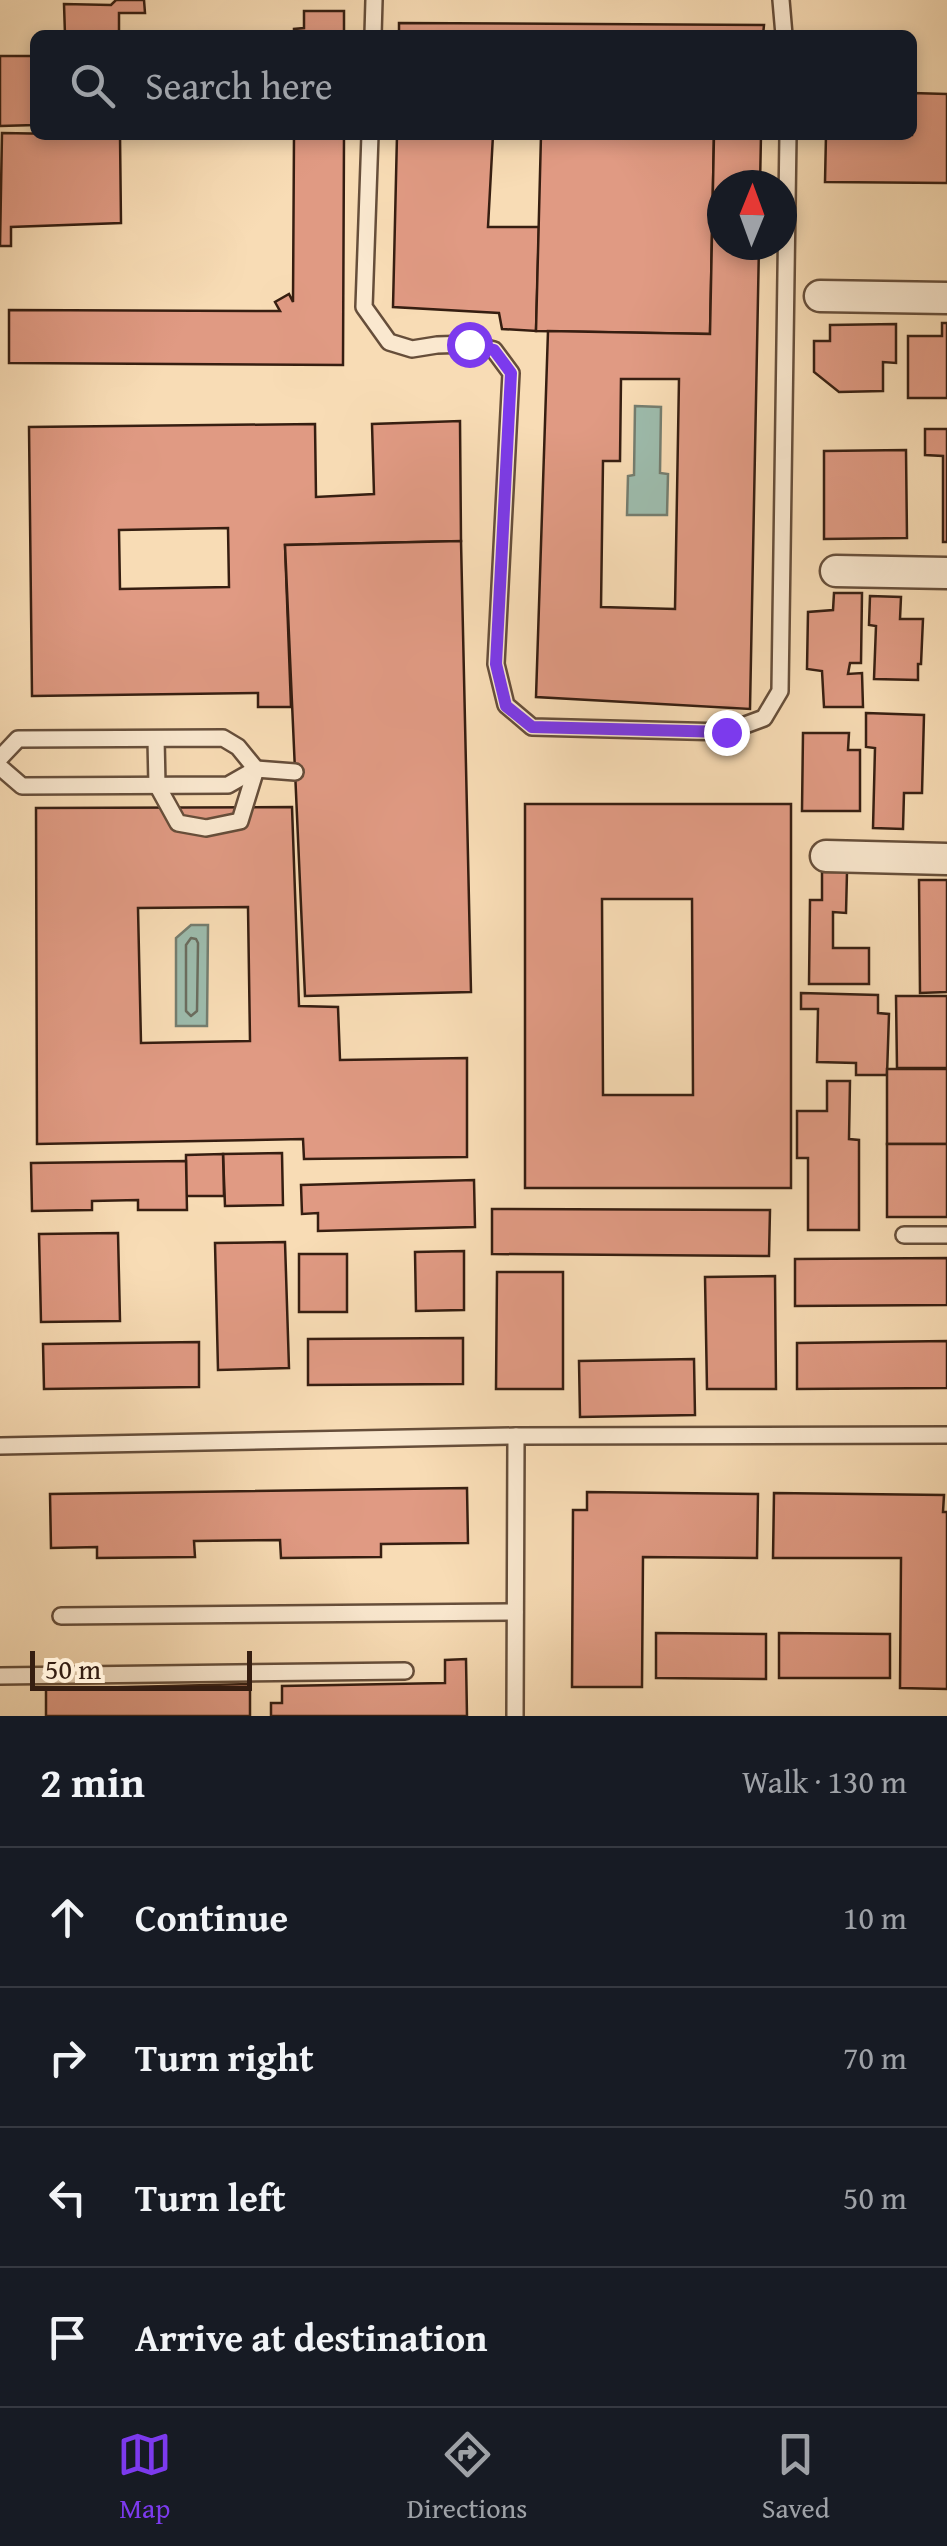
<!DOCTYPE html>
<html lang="en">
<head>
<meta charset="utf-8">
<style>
  body { margin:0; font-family:"Gentium Book Plus",serif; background:#20242c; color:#f1f3f6 }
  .compass { position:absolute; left:707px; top:170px; width:90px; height:90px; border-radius:50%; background:#171b24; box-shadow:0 5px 15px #0003; rotate:1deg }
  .scale { position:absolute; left:30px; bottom:25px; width:222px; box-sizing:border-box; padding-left:10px; border:5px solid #361e11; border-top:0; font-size:28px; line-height:35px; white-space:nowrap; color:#361e11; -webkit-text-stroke:8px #fae8cf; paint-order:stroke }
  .stop { position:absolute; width:30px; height:30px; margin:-22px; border:8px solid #7c3aed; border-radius:50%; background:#fff }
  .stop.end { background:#7c3aed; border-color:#fff; box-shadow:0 2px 10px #0008 }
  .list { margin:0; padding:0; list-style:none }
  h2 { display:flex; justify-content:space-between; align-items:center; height:130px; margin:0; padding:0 40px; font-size:42px }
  h2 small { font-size:32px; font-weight:400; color:#9ea1a6 }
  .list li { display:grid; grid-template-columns:65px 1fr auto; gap:30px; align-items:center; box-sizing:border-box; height:140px; padding:0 40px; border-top:2px solid #363941 }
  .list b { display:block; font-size:38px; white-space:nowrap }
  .list em { font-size:32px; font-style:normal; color:#9ea1a6 }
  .icon { flex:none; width:55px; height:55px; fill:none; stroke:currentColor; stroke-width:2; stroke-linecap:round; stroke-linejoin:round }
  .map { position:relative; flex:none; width:947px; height:1716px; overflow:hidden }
  .search { position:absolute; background:#171b24; box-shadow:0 5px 15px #0003; left:30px; right:30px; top:30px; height:110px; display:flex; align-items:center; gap:25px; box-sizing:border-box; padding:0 35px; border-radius:15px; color:#9ea1a6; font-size:38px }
  .sheet { height:690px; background:#171b24 }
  nav { display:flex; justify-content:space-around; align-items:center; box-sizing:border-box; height:140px; border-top:2px solid #363941; background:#171b24; font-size:28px; color:#9ea1a6 }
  nav a { display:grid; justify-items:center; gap:5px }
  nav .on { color:#7c3aed }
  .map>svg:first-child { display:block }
</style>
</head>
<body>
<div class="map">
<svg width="947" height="1716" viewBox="0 0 947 1716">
  <rect width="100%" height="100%" fill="#f8dcb5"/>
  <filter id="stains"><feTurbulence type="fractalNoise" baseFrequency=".002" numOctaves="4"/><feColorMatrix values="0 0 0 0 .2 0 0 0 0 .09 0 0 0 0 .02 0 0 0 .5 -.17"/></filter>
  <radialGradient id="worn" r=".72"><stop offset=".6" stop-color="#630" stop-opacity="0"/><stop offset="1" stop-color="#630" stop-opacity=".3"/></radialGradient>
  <g fill="#9dbcad" stroke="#747d6f" stroke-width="2.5">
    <polygon points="635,406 661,407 660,473 668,474 667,515 627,515 628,476 634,475"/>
    <polygon points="191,925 208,925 207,1026 176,1026 176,938"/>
  </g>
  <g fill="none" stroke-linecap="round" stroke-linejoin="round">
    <polygon stroke="#6a6d5f" stroke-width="2.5" points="191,938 196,939 198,943 197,1011 191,1016 186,1011 186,945"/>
  </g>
  <g fill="#e09a83" stroke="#361e11" stroke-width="2.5" fill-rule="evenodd">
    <polygon points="116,0 144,0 145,13 119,13 119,35 65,35 64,4 111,5"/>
    <polygon points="304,11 344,11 344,35 294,35 294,29 304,28"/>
    <polygon points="399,23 764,25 763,35 399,35"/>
    <polygon points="0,56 35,56 35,125 0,126"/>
    <polygon points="912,93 947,94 947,183 825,182 826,135 912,135"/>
    <polygon points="2,133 120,135 121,223 11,227 11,246 0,246"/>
    <polygon points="294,135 344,135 343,365 9,363 9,310 280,311 275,302 289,294 293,302"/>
    <polygon points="397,135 493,135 488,227 539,227 536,331 502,329 499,313 393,307"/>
    <polygon points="541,135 714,135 710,334 536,331"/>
    <path d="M714,135H761L760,185H722V245H759L750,709L536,697L548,331L710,334ZM621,379H679L675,609L601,607L603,461H620Z"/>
    <polygon points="942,323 947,323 947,398 908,398 908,336 942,336"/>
    <polygon points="896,324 896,363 883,362 883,391 839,392 814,372 814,341 830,341 830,325"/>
    <path d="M460,421L461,541L285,545L291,707H258V693L32,696L29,427L315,424L316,497L374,494L372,424ZM228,528L229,587L120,589L119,530Z"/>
    <polygon points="925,429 947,429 947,542 943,542 943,456 925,455"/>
    <polygon points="906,450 907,538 824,539 824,451"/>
    <polygon points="461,541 471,992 305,996 285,545"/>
    <polygon points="834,593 862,593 861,663 850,663 848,674 862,673 863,707 824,707 822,671 807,669 808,612 833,610"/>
    <polygon points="870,596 901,597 900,619 923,619 921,664 918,664 918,680 874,679 876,626 869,625"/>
    <polygon points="866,713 924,715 922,793 904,793 903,829 873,828 875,748 866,747"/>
    <polygon points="803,733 849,733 848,750 860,750 860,811 802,811"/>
    <path d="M525,804H791V1188H525ZM602,899H692L693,1095H603Z"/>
    <path d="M292,807L299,1006L338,1007L340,1060L467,1058V1157L304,1159L303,1139L37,1144L36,808ZM248,907L250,1041L141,1043L138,908Z"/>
    <polygon points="822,872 847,872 846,913 833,912 833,948 869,948 869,984 809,984 810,900 822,900"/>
    <polygon points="919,880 947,880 947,992 920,993"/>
    <polygon points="801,993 878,995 878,1013 889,1014 887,1075 856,1075 856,1063 817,1062 818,1009 801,1009"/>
    <polygon points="896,996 947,996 947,1068 897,1068"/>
    <rect x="887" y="1069" width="60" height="75"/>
    <polygon points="827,1081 850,1081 849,1139 859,1140 859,1230 808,1230 808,1158 797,1158 797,1111 827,1111"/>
    <rect x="887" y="1144" width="60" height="73"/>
    <polygon points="282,1153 283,1205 225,1206 223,1154"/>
    <polygon points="223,1154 224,1196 186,1196 186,1155"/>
    <polygon points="186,1161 187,1210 138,1210 138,1200 92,1201 92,1210 32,1211 31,1163"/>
    <polygon points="474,1180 475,1227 318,1231 318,1213 302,1214 301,1185"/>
    <polygon points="492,1209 770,1210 769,1256 492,1254"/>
    <polygon points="118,1233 120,1321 41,1322 39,1234"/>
    <polygon points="285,1242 289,1368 218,1370 215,1243"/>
    <polygon points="464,1251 464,1310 416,1311 415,1252"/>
    <rect x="299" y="1254" width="48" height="58"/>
    <polygon points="947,1258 947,1305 795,1306 795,1259"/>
    <polygon points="497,1272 563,1272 563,1389 496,1389"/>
    <polygon points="775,1276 776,1389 707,1389 705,1277"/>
    <polygon points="463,1338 463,1384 308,1385 308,1339"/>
    <polygon points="947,1341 947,1388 797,1389 797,1343"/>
    <polygon points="199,1342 199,1387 44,1389 43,1344"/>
    <polygon points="694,1359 695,1415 580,1417 579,1361"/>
    <polygon points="467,1488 468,1543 381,1544 381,1557 281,1558 280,1540 194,1541 195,1557 97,1558 97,1547 51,1548 50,1494"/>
    <polygon points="587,1492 758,1494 757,1558 643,1557 642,1687 572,1687 573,1510 587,1510"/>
    <polygon points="774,1493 944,1495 943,1512 947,1512 947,1689 900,1688 901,1558 773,1558"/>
    <polygon points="656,1633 766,1634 766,1679 656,1678"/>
    <polygon points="779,1633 890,1634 890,1678 779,1678"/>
    <polygon points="466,1659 467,1716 271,1716 271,1703 282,1703 282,1686 445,1683 445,1660"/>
    <polygon points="250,1684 250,1716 46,1716 46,1689"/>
  </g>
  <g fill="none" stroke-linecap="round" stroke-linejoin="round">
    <g stroke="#664e3a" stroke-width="20">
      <g id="service">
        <polyline points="781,0 784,35"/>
        <polyline points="373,35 374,0"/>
        <polyline points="370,135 364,307 389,342 412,349 437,345 469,344 494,350 511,373 496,664 506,705 532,727 726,732 764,718 780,691 788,135"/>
        <polyline points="156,739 157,785 178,823 206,828 240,821 256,769"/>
        <polyline points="0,758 18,739 223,738 238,747 256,769"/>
        <polyline points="0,767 22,786 228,785 256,769 295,772"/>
        <polyline points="904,1235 947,1235"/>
        <polyline points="0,1446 516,1436 947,1435"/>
        <polyline points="61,1616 515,1612"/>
        <polyline points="0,1676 405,1671"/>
        <polyline points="515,1716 516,1436"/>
      </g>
    </g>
    <g stroke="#664e3a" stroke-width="35">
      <g id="minor">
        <polyline points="820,296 947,298"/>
        <polyline points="836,571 947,573"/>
        <polyline points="826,856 947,859"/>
      </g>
    </g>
    <use href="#service" stroke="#fae8cf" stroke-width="15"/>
    <use href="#minor" stroke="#fae8cf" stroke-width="30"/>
  </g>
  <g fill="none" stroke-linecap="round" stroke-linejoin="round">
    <polyline stroke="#7c3aed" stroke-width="12" points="469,344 494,350 511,373 496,664 506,706 532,727 726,732"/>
  </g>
  <rect width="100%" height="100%" filter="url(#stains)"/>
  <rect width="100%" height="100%" fill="url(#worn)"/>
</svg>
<svg class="compass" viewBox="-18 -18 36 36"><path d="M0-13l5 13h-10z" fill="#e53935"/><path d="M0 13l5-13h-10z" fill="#9ea1a6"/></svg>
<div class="scale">50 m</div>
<div class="stop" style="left:469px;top:344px"></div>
<div class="stop end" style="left:726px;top:732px"></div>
<div class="search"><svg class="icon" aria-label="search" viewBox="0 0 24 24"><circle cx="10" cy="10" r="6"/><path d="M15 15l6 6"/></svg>Search here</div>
</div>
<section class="sheet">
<h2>2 min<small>Walk · 130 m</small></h2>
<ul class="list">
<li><svg class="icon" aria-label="ahead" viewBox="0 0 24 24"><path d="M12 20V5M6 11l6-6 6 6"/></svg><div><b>Continue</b></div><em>10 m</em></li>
<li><svg class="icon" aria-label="right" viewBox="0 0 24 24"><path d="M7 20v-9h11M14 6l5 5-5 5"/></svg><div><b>Turn right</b></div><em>70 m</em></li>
<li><svg class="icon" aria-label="left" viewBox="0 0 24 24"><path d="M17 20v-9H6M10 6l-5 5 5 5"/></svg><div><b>Turn left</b></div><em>50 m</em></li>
<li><svg class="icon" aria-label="arrive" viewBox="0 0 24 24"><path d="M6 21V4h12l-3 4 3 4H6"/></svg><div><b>Arrive at destination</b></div></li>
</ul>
</section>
<nav>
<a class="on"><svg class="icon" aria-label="map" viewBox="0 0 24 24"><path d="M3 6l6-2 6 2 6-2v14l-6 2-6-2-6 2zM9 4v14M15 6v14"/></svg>Map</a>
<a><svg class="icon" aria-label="directions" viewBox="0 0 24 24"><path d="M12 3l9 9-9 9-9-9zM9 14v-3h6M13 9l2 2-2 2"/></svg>Directions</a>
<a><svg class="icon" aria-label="saved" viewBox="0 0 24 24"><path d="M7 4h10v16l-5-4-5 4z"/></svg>Saved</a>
</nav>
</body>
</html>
